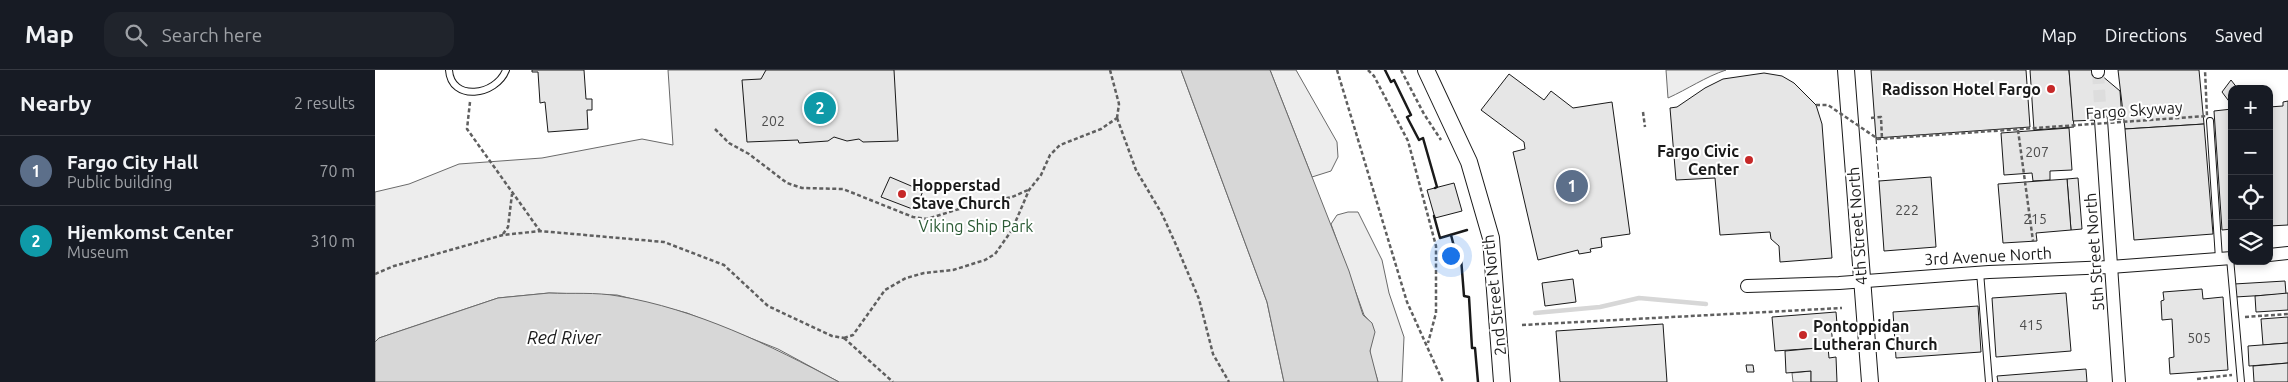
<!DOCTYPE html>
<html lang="en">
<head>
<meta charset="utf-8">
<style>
  body { margin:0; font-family:Ubuntu,sans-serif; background:#20242c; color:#f1f3f6 }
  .controls { position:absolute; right:15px; top:15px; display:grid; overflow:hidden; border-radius:10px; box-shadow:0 2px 8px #0003 }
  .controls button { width:45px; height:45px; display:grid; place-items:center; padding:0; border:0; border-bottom:1px solid #363941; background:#171b24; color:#f1f3f6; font:25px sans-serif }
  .you { position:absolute; left:1075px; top:185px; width:18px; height:18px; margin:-12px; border:4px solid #fff; border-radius:50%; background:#1a73e8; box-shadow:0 0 0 8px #1a73e833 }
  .badge { display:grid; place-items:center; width:32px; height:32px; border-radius:50%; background:#c62828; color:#fff; font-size:16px; font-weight:700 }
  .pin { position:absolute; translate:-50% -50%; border:2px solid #fff; box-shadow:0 1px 5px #0006 }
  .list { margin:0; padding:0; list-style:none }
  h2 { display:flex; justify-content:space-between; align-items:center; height:65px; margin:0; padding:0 20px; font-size:21px }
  h2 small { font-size:16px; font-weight:400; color:#9ea1a6 }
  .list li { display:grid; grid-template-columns:32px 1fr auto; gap:15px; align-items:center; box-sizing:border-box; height:70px; padding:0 20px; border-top:1px solid #363941 }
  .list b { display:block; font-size:19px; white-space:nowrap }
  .list p { margin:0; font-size:16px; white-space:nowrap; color:#9ea1a6 }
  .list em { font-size:16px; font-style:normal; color:#9ea1a6 }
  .icon { flex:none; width:28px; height:28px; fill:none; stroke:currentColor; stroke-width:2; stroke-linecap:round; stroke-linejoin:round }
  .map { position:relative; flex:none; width:1913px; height:312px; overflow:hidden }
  header { display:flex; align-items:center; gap:30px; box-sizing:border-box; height:70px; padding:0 25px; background:#171b24; border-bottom:1px solid #363941 }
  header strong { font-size:24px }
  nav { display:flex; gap:28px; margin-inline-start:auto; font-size:18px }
  .search { width:350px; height:45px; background:#20242c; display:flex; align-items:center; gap:12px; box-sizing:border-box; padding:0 18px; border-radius:15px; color:#9ea1a6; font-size:19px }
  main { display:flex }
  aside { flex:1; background:#171b24 }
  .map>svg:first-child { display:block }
</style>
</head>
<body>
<header>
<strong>Map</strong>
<div class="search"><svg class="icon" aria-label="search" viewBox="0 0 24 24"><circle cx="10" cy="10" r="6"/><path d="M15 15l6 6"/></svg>Search here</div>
<nav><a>Map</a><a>Directions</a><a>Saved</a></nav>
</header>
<main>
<aside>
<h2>Nearby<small>2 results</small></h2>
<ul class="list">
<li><span class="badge" style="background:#5c6f8a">1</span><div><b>Fargo City Hall</b><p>Public building</p></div><em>70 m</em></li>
<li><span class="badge" style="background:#0f9aa8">2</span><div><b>Hjemkomst Center</b><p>Museum</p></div><em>310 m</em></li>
</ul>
</aside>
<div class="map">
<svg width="1913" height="312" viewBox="0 0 1913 312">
  <rect width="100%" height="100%" fill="#fff"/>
  <g fill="#ededed" stroke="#6a6a6a">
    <polygon points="293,0 806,0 892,232 909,312 464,312 403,279 312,243 242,225 174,223 123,228 4,268 0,272 0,122 34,114 84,94 167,88 267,69 298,75"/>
    <polygon points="895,0 921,0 962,72 963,87 956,101 937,107"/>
    <path d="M1291,0H1351C1330,7 1313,19 1293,28Z"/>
    <path d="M973,142H983L1007,190L1014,223L1029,267L1027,312H1003C1001,303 995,290 995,281C996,261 1005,262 989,245L956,154L962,145Z"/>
    <polygon points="1436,301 1436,312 1418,312 1417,303"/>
  </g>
  <g fill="#d7d7d7" stroke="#6a6a6a">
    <polygon points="806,0 895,0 974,201 988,245 997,253 1000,262 995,281 1003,312 909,312 892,232"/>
    <path d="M174,223C197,224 221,222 243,226C321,239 395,275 464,312H0V272L4,268L123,228Z"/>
  </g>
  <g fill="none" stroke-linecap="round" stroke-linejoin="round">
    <polyline stroke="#d7d7d7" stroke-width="4.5" points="1160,243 1225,237 1264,228 1331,234"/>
  </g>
  <g fill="#e6e6e6" stroke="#1a1a1a">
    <polygon points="157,0 209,0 211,29 217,29 217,40 212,40 213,59 173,62 170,32 165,33 163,2 157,2"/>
    <polygon points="391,0 519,0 523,71 488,72 484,69 472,71 459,67 453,71 424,73 423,70 372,72 367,10 386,9"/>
    <polygon points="1496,0 1651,0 1655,57 1501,68"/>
    <polygon points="1655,0 1694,0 1699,57 1659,60"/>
    <polygon points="1694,0 1720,0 1745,21 1747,49 1698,51"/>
    <polygon points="1743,0 1824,0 1829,54 1750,59"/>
    <polygon points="1389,3 1407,6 1419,13 1441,35 1447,54 1457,188 1405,192 1404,176 1396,169 1395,162 1345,165 1340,108 1301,110 1295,38 1302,37 1330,18 1348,9"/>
    <polygon points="1134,4 1169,30 1176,21 1198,38 1237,32 1255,164 1226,168 1227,177 1215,179 1216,182 1204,184 1203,180 1163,190 1138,82 1150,79 1149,72 1106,40"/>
    <polygon points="1856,10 1863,19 1857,19 1856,34 1847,22"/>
    <polygon points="1913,31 1913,155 1894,156 1894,37 1908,36 1908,32"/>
    <polygon points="1857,39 1857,159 1847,160 1839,41"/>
    <polygon points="1829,54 1838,164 1759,170 1750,59"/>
    <polygon points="1694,58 1697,100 1675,101 1675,110 1658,111 1657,103 1629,105 1626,63"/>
    <polygon points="515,107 548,121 540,140 506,127"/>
    <polygon points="1556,107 1561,177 1509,181 1504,111"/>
    <polygon points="1703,108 1707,159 1696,160 1692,109"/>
    <polygon points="1692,109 1696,160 1661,163 1662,171 1628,173 1623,114"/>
    <polygon points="1079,113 1087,141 1060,148 1052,120"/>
    <polygon points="1198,209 1201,232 1170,236 1167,213"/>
    <polygon points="1910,211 1911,224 1860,227 1859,214"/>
    <polygon points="1827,219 1828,229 1848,227 1853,300 1795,304 1794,288 1799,287 1797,249 1787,250 1786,231 1789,230 1788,222"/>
    <polygon points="1691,223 1696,281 1621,287 1617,228"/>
    <polygon points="1913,223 1913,240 1881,242 1880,226"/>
    <polygon points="1603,236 1606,282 1521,288 1518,242"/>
    <polygon points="1461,242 1462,254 1456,254 1458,277 1400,281 1397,247"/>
    <polygon points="1913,247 1913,273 1888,275 1886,249"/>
    <polygon points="1288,254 1292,312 1185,312 1181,261"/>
    <polygon points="1913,273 1913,293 1874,296 1873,276"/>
    <polygon points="1453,277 1454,288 1461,287 1462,312 1436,312 1436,301 1411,303 1410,281"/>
    <polygon points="1913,293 1913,312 1879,312 1878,296"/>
    <polygon points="1371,295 1378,295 1379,302 1372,302"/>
    <polygon points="1711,299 1712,312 1623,312 1622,306"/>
  </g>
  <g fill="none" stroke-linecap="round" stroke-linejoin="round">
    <polyline stroke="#ddd" stroke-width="12" stroke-dasharray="12 6" stroke-linecap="butt" points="1723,2 1726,50"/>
    <g stroke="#1a1a1a" stroke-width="8">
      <g id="service">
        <path d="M74,0C76,32 121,26 131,0"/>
        <polyline points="1835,51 1844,189"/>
        <polyline points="1855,188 1866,312"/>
        <polyline points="1605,202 1614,312"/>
      </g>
    </g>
    <g stroke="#1a1a1a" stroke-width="14">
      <g id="minor">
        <polyline points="1723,0 1723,2"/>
        <polyline points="1726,50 1744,312"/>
        <polyline points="1894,185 1913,183"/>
        <polyline points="1372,216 1464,213 1614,202 1735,197 1857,188"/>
      </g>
    </g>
    <g stroke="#1a1a1a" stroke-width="18">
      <g id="tertiary">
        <polyline points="1051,0 1094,92 1116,168 1127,312"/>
        <polyline points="1471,0 1495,312"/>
      </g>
    </g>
    <g stroke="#5f5f5f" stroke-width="2.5" stroke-dasharray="4 2.5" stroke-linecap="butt">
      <polyline points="735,0 744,34 742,48"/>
      <polyline points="962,0 1032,232 1068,312"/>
      <polyline points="993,0 999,6 1033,71 1061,176 1061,243 1053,273"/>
      <polyline points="1026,0 1049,44 1066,70"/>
      <polyline points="95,32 92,59 165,161"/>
      <polyline points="1268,42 1270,57"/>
      <polyline points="742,48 761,100 787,144 802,177 824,229 838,284 854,312"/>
      <polyline points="1496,48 1506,47 1507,69"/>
      <polyline points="340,59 354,73 374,84 412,113 427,118 468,119 538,147 552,149 597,135 637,127 653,120"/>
      <polyline points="1643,60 1658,171"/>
      <polyline points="128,164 133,157 137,124"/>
      <polyline points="0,204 19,196 128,165 165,161 289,172 349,195 393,236 457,266 469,268"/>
      <polyline points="1870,247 1913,244"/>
      <polyline points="1147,255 1467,238"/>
      <polyline points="469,268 478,265 510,220 531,208 549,203 578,200 610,190 620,184 637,160 654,120 666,105 675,85 685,75 726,59 742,48"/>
      <polyline points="469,268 518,312"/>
      <polyline points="1822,309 1857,305"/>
    </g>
    <use href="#service" stroke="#fff" stroke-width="6"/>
    <use href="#minor" stroke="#fff" stroke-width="12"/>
    <use href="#tertiary" stroke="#fff" stroke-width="16"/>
    <polyline stroke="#5f5f5f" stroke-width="2.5" stroke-dasharray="4 2.5" stroke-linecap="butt" points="1441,35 1453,35 1503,69 1832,46 1830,0"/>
    <polyline stroke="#1a1a1a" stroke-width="1" stroke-dasharray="6 2.5" stroke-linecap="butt" points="1501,68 1504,111"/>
    <g stroke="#1a1a1a" stroke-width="2.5">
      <polyline points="1010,0 1016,12 1019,10 1036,45 1032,47 1044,70 1048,68 1062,117 1060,118"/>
      <polyline points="1059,146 1065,168 1092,160"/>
      <polyline points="1076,165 1082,188 1086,188 1089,226 1094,227 1097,278 1100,278 1103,312"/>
    </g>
  </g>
  <g fill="#c62828" stroke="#fff" stroke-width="2">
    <circle cx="1676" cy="19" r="5"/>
    <circle cx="1374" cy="90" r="5"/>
    <circle cx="527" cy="124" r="5"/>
    <circle cx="1428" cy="265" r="5"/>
  </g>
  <g text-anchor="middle" stroke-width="4" stroke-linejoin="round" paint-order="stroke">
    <g font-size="14" fill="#4d4d4d">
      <text x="398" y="56">202</text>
      <text x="1662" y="87">207</text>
      <text x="1532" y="145">222</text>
      <text x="1660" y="154">215</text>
      <text x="1656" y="260">415</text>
      <text x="1824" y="273">505</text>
    </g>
    <g font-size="16" font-weight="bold" fill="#1a1a1a" stroke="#fff" text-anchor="end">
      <text x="1666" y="25">Radisson Hotel Fargo</text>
      <text x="1364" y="87">Fargo Civic<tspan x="1364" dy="18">Center</tspan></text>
      <text x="537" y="121" text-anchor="start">Hopperstad<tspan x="537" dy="18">Stave Church</tspan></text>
      <text x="1438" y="262" text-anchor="start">Pontoppidan<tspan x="1438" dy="18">Lutheran Church</tspan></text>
    </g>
    <g font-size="16" fill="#1a1a1a" stroke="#fff">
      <text transform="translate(1759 40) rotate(-4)" y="6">Fargo Skyway</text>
      <text transform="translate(1482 156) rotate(-94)" y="6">4th Street North</text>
      <text transform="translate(1719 182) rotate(-94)" y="6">5th Street North</text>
      <text transform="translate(1613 186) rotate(-3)" y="6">3rd Avenue North</text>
      <text transform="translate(1119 225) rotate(-96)" y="6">2nd Street North</text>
    </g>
    <g font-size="16" fill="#2b5a34" stroke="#fff">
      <text x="601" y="162">Viking Ship Park</text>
    </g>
    <g font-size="18" font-style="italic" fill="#1a1a1a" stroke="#fff">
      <text x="189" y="274">Red River</text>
    </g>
  </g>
</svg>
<div class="controls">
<button>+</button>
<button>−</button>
<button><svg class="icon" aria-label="locate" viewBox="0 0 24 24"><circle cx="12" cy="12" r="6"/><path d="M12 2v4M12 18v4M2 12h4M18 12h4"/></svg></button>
<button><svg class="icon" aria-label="layers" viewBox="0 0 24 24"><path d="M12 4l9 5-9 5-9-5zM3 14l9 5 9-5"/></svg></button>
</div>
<div class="you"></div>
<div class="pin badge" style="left:1197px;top:116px;background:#5c6f8a">1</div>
<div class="pin badge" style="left:445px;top:38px;background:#0f9aa8">2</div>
</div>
</main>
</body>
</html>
